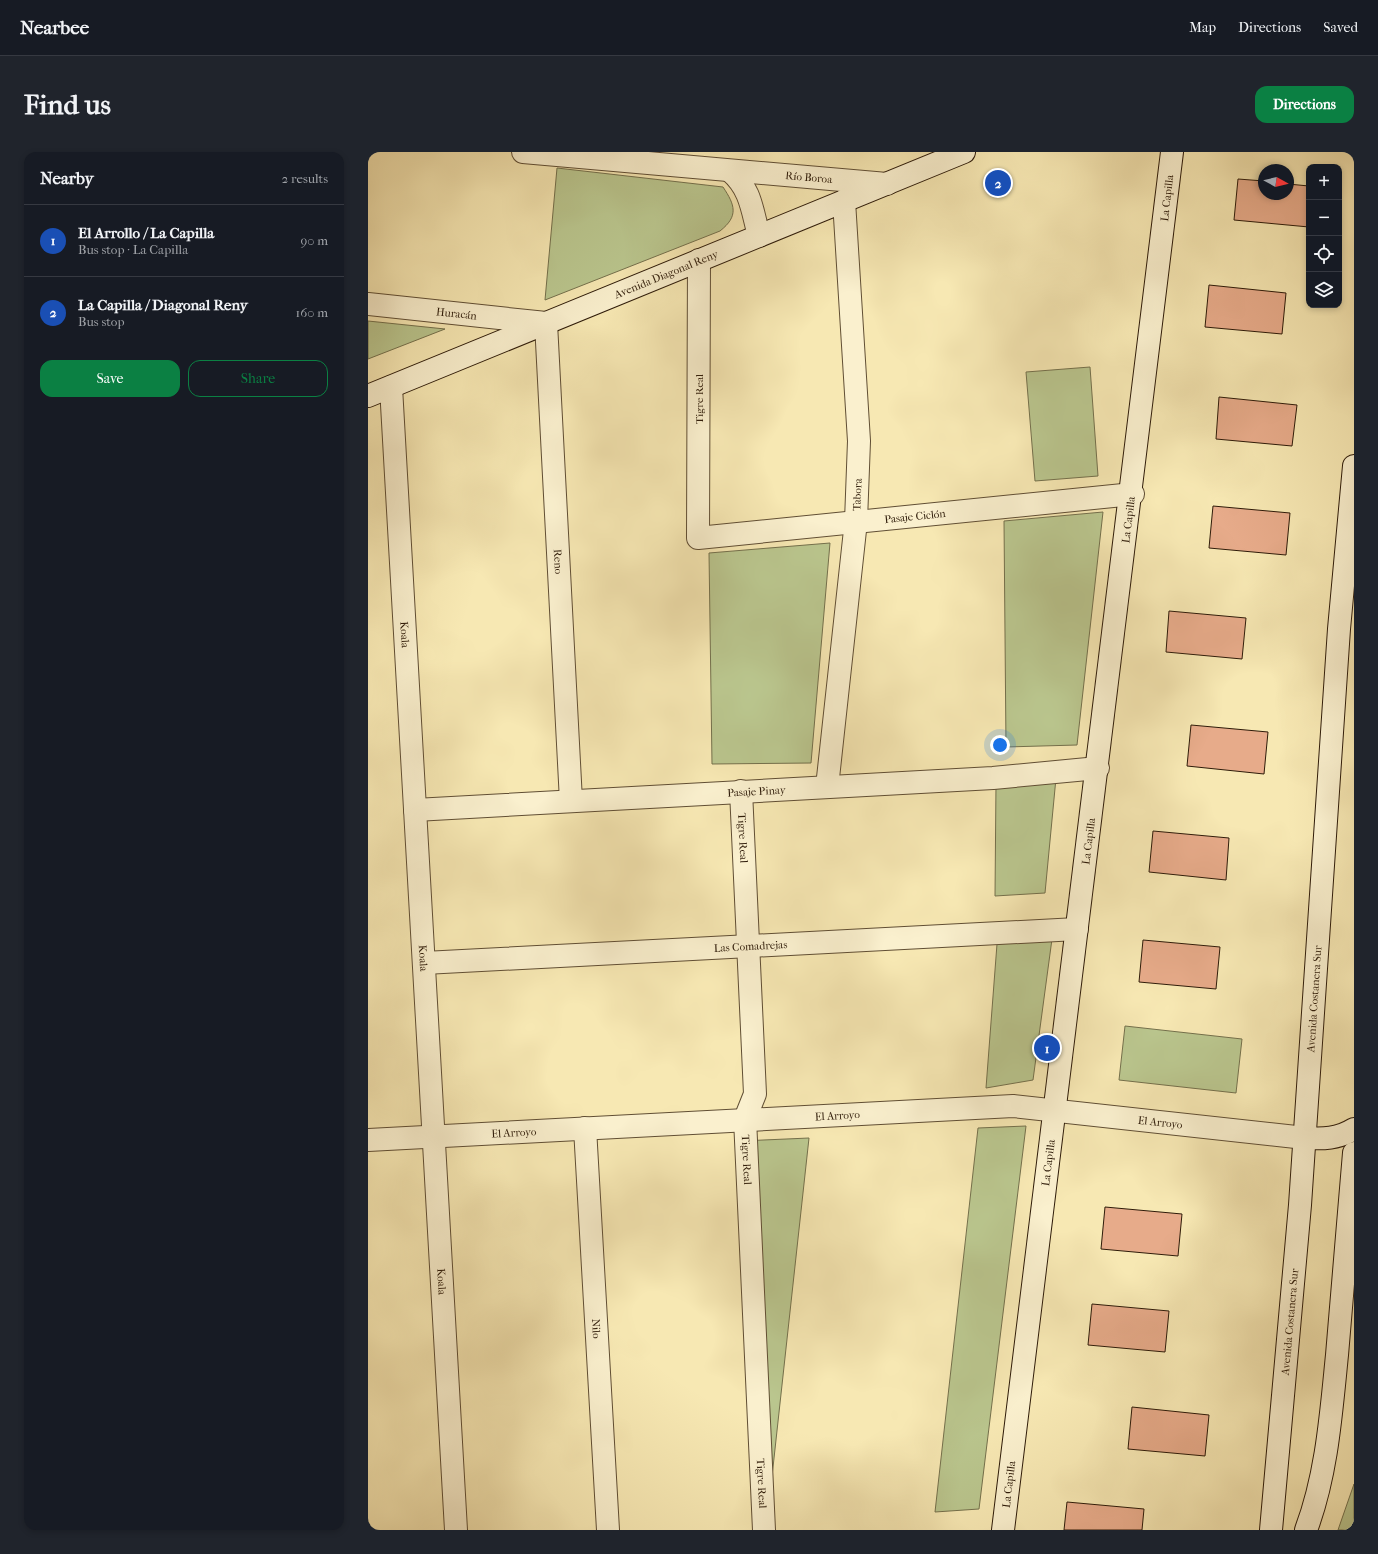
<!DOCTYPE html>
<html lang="en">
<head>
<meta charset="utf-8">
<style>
  body { margin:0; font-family:"IM FELL French Canon",serif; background:#20242c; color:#f1f3f6 }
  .controls { position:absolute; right:12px; top:12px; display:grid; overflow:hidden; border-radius:8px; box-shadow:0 2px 6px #0003 }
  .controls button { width:36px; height:36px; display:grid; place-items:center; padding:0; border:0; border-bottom:1px solid #363941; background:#171b24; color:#f1f3f6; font:20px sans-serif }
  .compass { position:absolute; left:890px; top:12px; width:36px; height:36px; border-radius:50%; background:#171b24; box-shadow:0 2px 6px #0003; rotate:98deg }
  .you { position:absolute; left:632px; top:593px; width:14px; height:14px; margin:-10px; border:3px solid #fff; border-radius:50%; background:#1a73e8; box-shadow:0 0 0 6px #1a73e833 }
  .badge { display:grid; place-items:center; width:26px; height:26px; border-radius:50%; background:#0b8043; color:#fff; font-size:13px; font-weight:700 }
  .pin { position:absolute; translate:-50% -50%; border:2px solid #fff; box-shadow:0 1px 4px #0006 }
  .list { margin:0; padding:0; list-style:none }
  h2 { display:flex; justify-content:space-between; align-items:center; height:52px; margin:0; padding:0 16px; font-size:17px }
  h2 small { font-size:13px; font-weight:400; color:#9ea1a6 }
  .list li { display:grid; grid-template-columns:26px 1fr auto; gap:12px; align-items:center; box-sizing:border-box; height:72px; padding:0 16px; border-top:1px solid #363941 }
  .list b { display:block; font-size:15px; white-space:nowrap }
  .list p { margin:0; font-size:13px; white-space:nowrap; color:#9ea1a6 }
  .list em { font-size:13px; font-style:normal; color:#9ea1a6 }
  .actions { display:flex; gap:8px; padding:12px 16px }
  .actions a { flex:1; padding:9px 0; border:1px solid #0b8043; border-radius:12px; text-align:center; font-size:14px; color:#0b8043 }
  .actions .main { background:#0b8043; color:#fff }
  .icon { flex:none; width:22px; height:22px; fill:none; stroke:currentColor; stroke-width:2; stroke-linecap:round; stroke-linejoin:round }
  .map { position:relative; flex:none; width:986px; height:1378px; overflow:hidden; border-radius:12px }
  header { display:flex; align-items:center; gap:24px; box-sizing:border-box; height:56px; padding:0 20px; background:#171b24; border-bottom:1px solid #363941 }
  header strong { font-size:19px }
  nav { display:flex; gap:22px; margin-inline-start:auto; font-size:14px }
  .intro { display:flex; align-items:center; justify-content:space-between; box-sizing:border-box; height:96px; padding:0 24px }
  h1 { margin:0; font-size:28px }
  .button { padding:10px 18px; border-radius:12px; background:#0b8043; color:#fff; font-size:14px; font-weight:700 }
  main { display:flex; gap:24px; padding:0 24px }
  aside { flex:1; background:#171b24; border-radius:12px; box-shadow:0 2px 6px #0003 }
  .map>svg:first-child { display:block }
</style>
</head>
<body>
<header>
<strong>Nearbee</strong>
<nav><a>Map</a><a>Directions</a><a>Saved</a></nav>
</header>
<div class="intro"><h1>Find us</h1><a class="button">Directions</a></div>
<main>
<aside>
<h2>Nearby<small>2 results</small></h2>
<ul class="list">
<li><span class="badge" style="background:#1a4fb4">1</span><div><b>El Arrollo / La Capilla</b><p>Bus stop · La Capilla</p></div><em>90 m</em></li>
<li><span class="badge" style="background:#1a4fb4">2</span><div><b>La Capilla / Diagonal Reny</b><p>Bus stop</p></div><em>160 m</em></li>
</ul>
<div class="actions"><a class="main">Save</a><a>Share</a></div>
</aside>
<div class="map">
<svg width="986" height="1378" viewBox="0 0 986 1378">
  <rect width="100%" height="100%" fill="#f7e8b3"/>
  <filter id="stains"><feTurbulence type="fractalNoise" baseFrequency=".005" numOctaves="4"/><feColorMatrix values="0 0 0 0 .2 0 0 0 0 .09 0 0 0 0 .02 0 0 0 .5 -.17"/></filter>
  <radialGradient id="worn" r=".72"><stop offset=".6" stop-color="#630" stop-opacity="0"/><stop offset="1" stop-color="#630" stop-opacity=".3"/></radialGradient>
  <g fill="#bac68e" stroke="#74704c">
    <path d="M189,16L355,35C367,53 371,64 352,79L177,148Z"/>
    <polygon points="0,169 77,177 0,207"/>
    <polygon points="722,215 730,324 667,329 658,220"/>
    <polygon points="735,360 709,593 638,595 636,369"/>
    <polygon points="462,391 443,611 344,612 341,401"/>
    <polygon points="688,626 677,741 627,744 628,631"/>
    <polygon points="684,787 665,928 618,936 629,792"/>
    <polygon points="757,874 874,887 868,941 751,928"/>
    <polygon points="658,974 611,1357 567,1360 610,976"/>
    <polygon points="441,986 401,1352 373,989"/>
    <polygon points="986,1332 986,1378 970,1378"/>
  </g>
  <g fill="#e7ab8a" stroke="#2e1b09">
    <polygon points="870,27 896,29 896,42 920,42 920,32 941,34 941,75 866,68"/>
    <polygon points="841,133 918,141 914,182 837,175"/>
    <polygon points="851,245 929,253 924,294 848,287"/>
    <polygon points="845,354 922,361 918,403 841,396"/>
    <polygon points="801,459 878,466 874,507 798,500"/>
    <polygon points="823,573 900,580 896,622 819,614"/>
    <polygon points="785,679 861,686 858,728 781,720"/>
    <polygon points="775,788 852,795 848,837 771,830"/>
    <polygon points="737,1055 814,1062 810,1104 733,1097"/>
    <polygon points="724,1152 801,1159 797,1200 720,1193"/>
    <polygon points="764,1255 841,1263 837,1304 760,1297"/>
    <polygon points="699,1350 776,1357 774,1378 696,1378"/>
  </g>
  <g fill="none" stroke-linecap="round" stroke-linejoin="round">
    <g stroke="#604e34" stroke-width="24">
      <g id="street">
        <path id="s1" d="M155,0L519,32"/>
        <path d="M362,19C383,37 384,58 391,84"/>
        <path id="s2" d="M331,108L330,386L765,342"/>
        <path id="s3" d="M0,152L178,171L203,649"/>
        <path id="s4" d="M23,235L88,1378"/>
        <path id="s5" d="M459,635L488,369L491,289L476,49"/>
        <path id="s6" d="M373,639L387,942L377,967L396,1378"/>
        <path id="s7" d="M47,658L625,626L730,616"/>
        <path id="s8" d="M56,811L709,777"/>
        <path id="s9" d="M217,976L240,1378"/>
        <path id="s10" d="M0,988L645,954L937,986"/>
      </g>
    </g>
    <g stroke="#2e1b09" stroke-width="24">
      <g id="secondary">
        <path id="s11" d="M0,244L596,0"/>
        <path d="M937,986C955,987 970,987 986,977"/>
        <path id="s12" d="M635,1378C690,919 751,460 804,0"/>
        <path id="s13" d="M903,1378L932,1053L971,477L986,314"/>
        <path d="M938,1378C959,1322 963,1262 969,1203C975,1136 980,1068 986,1001"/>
      </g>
    </g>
    <use href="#street" stroke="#faf0ce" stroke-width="22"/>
    <use href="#secondary" stroke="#faf0ce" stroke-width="22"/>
  </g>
  <g text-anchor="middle" stroke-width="3" stroke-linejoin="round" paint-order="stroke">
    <g font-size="11" fill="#2e1b09" stroke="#faf0ce">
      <text dy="4" stroke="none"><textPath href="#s1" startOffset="287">Río Boroa</textPath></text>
      <text dy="4" stroke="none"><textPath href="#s12" startOffset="1342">La Capilla</textPath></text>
      <text dy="4" stroke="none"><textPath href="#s11" startOffset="322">Avenida Diagonal Reny</textPath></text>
      <text dy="4" stroke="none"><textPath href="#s3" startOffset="89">Huracán</textPath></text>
      <text transform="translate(331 247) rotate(-90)" y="4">Tigre Real</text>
      <text dy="4" stroke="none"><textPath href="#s5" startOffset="294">Tabora</textPath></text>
      <text dy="4" stroke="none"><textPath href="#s2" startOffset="496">Pasaje Ciclón</textPath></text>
      <text dy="4" stroke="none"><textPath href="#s12" startOffset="1018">La Capilla</textPath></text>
      <text dy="4" stroke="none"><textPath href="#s3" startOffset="418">Reno</textPath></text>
      <text dy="4" stroke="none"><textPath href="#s4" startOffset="248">Koala</textPath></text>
      <text dy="4" stroke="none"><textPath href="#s7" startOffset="342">Pasaje Pinay</textPath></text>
      <text dy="4" stroke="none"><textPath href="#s6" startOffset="47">Tigre Real</textPath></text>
      <text dy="4" stroke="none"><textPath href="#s12" startOffset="694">La Capilla</textPath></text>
      <text dy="4" stroke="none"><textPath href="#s8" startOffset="327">Las Comadrejas</textPath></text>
      <text dy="4" stroke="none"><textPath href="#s4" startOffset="572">Koala</textPath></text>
      <text dy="4" stroke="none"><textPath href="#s13" startOffset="533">Avenida Costanera Sur</textPath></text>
      <text dy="4" stroke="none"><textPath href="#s10" startOffset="470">El Arroyo</textPath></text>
      <text dy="4" stroke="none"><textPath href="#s10" startOffset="794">El Arroyo</textPath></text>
      <text dy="4" stroke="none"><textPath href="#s10" startOffset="146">El Arroyo</textPath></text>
      <text dy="4" stroke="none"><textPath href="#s6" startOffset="371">Tigre Real</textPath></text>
      <text dy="4" stroke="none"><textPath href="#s12" startOffset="370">La Capilla</textPath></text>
      <text dy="4" stroke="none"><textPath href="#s4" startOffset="896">Koala</textPath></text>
      <text dy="4" stroke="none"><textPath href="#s13" startOffset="209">Avenida Costanera Sur</textPath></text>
      <text dy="4" stroke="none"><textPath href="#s9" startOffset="201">Nilo</textPath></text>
      <text dy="4" stroke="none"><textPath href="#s6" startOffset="695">Tigre Real</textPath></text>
      <text dy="4" stroke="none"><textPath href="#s12" startOffset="46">La Capilla</textPath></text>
    </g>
  </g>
  <rect width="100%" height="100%" filter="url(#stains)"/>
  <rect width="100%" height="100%" fill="url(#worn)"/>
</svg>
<div class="controls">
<button>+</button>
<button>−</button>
<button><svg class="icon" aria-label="locate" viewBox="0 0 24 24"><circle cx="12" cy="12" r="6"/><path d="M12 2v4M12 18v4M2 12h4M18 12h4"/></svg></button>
<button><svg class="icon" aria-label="layers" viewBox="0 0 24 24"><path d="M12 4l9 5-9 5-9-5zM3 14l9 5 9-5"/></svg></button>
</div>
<svg class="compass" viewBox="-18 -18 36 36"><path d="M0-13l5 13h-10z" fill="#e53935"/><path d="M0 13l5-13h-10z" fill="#9ea1a6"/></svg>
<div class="you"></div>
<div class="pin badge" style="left:679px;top:896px;background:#1a4fb4">1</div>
<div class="pin badge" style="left:630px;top:31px;background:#1a4fb4">2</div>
</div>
</main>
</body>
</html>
